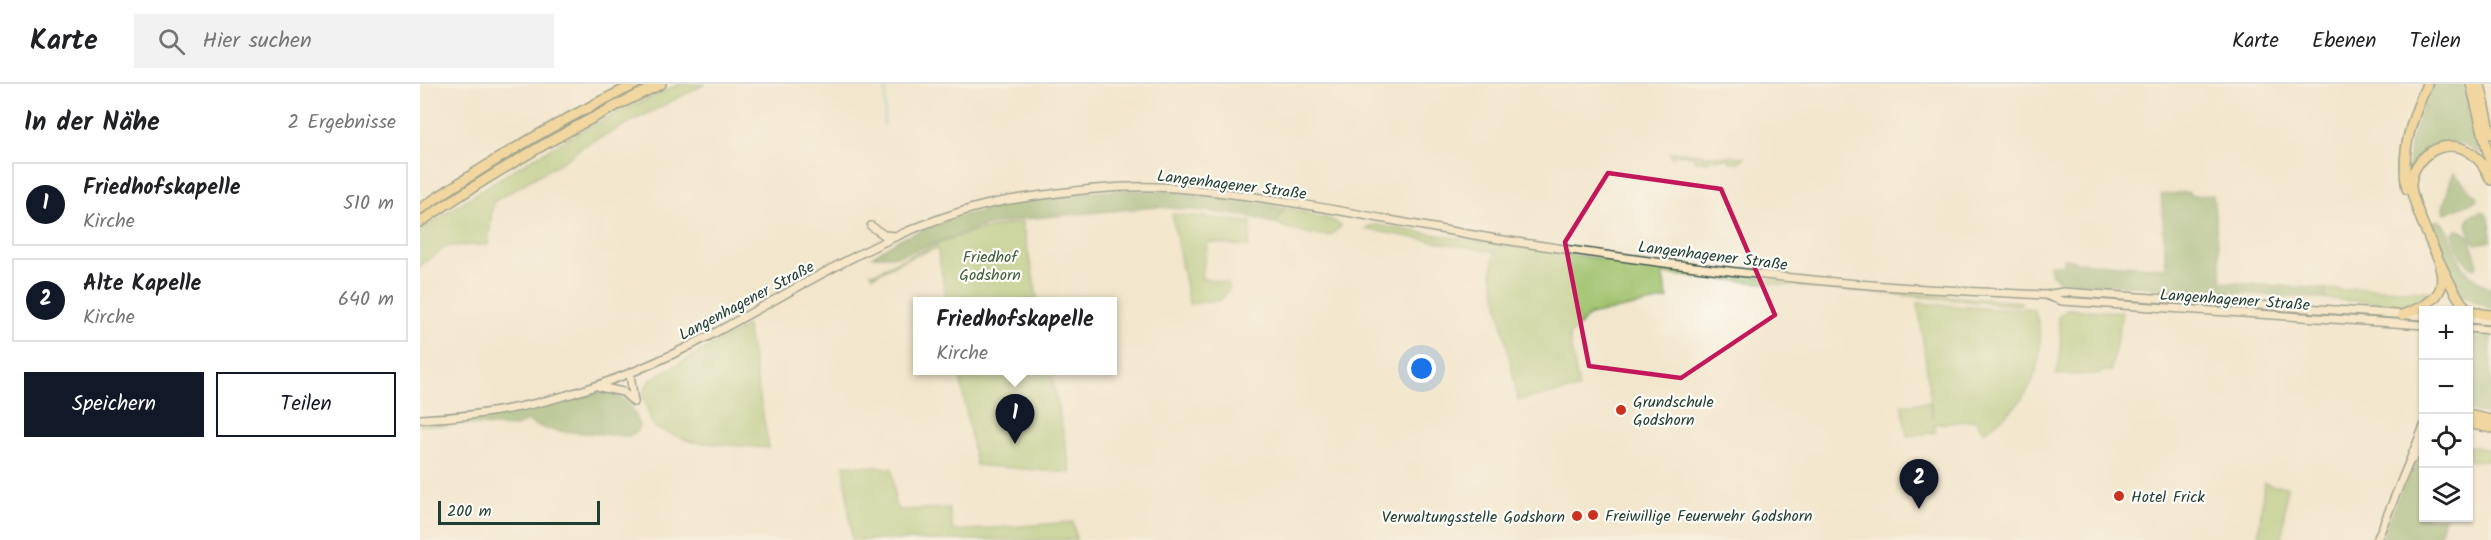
<!DOCTYPE html>
<html lang="de">
<head>
<meta charset="utf-8">
<style>
  body { margin:0; font-family:Kalam,sans-serif; background:#f2f2f2; color:#202124 }
  .controls { position:absolute; right:18px; bottom:18px; display:grid; overflow:hidden; border-radius:0px; box-shadow:0 2px 4px #0004 }
  .controls button { width:54px; height:54px; display:grid; place-items:center; padding:0; border:0; border-bottom:2px solid #e0e0e0; background:#fff; color:#202124; font:30px sans-serif }
  .scale { position:absolute; left:18px; bottom:15px; width:162px; box-sizing:border-box; padding-left:6px; border:3px solid #1f3d34; border-top:0; font-size:16px; line-height:21px; white-space:nowrap; color:#1f3d34; -webkit-text-stroke:4px #fdfcf7; paint-order:stroke }
  .you { position:absolute; left:1002px; top:285px; width:21px; height:21px; margin:-15px; border:4px solid #fff; border-radius:50%; background:#1a73e8; box-shadow:0 0 0 9px #1a73e833 }
  .badge { display:grid; place-items:center; width:39px; height:39px; border-radius:50%; background:#111827; color:#fff; font-size:20px; font-weight:700 }
  .pin { position:absolute; translate:-50% -50px; filter:drop-shadow(0 2px 3px #0008) }
  .pin::after { content:''; position:absolute; top:32px; width:21px; height:18px; background:inherit; clip-path:polygon(0 0,100% 0,50% 100%) }
  .popup { position:absolute; left:493px; top:213px; width:204px; height:78px; box-sizing:border-box; display:grid; place-content:center; border-radius:0px; background:#fff; filter:drop-shadow(0 2px 4px #0005); font-size:20px; white-space:nowrap; color:#757577 }
  .popup b { font-size:22px; color:#202124 }
  .popup::after { content:''; position:absolute; left:50%; top:100%; margin-left:-12px; border:12px solid transparent; border-top-color:#fff }
  .list { margin:0; padding:0; list-style:none }
  h2 { display:flex; justify-content:space-between; align-items:center; height:78px; margin:0; padding:0 24px; font-size:26px }
  h2 small { font-size:20px; font-weight:400; color:#757577 }
  .list li { display:grid; grid-template-columns:39px 1fr auto; gap:18px; align-items:center; box-sizing:border-box; height:84px; margin:0 12px 12px; padding:0 12px; border:2px solid #e0e0e0; border-radius:0px }
  .list b { display:block; font-size:22px; white-space:nowrap }
  .list p { margin:0; font-size:20px; white-space:nowrap; color:#757577 }
  .list em { font-size:20px; font-style:normal; color:#757577 }
  .actions { display:flex; gap:12px; padding:18px 24px }
  .actions a { flex:1; padding:14px 0; border:2px solid #111827; border-radius:0px; text-align:center; font-size:21px; color:#111827 }
  .actions .main { background:#111827; color:#fff }
  .icon { flex:none; width:33px; height:33px; fill:none; stroke:currentColor; stroke-width:2; stroke-linecap:round; stroke-linejoin:round }
  .map { position:relative; flex:none; width:2071px; height:456px; overflow:hidden }
  header { display:flex; align-items:center; gap:36px; box-sizing:border-box; height:84px; padding:0 30px; background:#fff; border-bottom:2px solid #e0e0e0 }
  header strong { font-size:28px }
  nav { display:flex; gap:33px; margin-inline-start:auto; font-size:21px }
  .search { width:420px; height:54px; background:#f2f2f2; display:flex; align-items:center; gap:15px; box-sizing:border-box; padding:0 21px; border-radius:0px; color:#757577; font-size:22px }
  main { display:flex }
  aside { flex:1; background:#fff }
  .map>svg:first-child { display:block }
</style>
</head>
<body>
<header>
<strong>Karte</strong>
<div class="search"><svg class="icon" aria-label="search" viewBox="0 0 24 24"><circle cx="10" cy="10" r="6"/><path d="M15 15l6 6"/></svg>Hier suchen</div>
<nav><a>Karte</a><a>Ebenen</a><a>Teilen</a></nav>
</header>
<main>
<aside>
<h2>In der Nähe<small>2 Ergebnisse</small></h2>
<ul class="list">
<li><span class="badge">1</span><div><b>Friedhofskapelle</b><p>Kirche</p></div><em>510 m</em></li>
<li><span class="badge">2</span><div><b>Alte Kapelle</b><p>Kirche</p></div><em>640 m</em></li>
</ul>
<div class="actions"><a class="main">Speichern</a><a>Teilen</a></div>
</aside>
<div class="map">
<svg width="2071" height="456" viewBox="0 0 2071 456">
  <rect width="100%" height="100%" fill="#fdfcf7"/>
  <filter id="ink" filterUnits="userSpaceOnUse"><feTurbulence type="fractalNoise" baseFrequency=".0167" numOctaves="2"/><feDisplacementMap in="SourceGraphic" scale="12" xChannelSelector="R" yChannelSelector="G"/><feConvolveMatrix kernelMatrix="1 2 1 2 8 2 1 2 1" color-interpolation-filters="sRGB"/></filter>
  <filter id="wash" filterUnits="userSpaceOnUse"><feTurbulence type="fractalNoise" baseFrequency=".008" numOctaves="4" result="noise"/><feDisplacementMap in="SourceGraphic" scale="24" xChannelSelector="R" yChannelSelector="G"/><feGaussianBlur stdDeviation="1.35" result="paint"/><feColorMatrix in="noise" values="0 0 0 0 0 0 0 0 0 0 0 0 0 0 0 0 0 1.4 0 .05"/><feComposite in="paint" operator="in"/></filter>
  <g filter="url(#wash)">
    <rect width="100%" height="100%" fill="#f2e6cc"/>
    <g fill="#9fc16a" stroke="#5f7f4f" stroke-width="1.5">
      <path d="M260,0H285L160,64L150,73L73,118L68,161L27,162L0,182V147C81,90 169,39 260,0Z"/>
      <polygon points="1250,68 1283,70 1283,75 1285,74 1286,71 1325,73 1319,78 1310,78 1309,75 1290,75 1289,78 1274,77 1274,72 1255,70 1252,74"/>
      <path d="M865,123L914,137L921,142L911,151C893,153 874,146 856,140Z"/>
      <polygon points="752,130 831,138 829,163 788,158 781,194 808,199 809,205 801,216 769,220"/>
      <path d="M602,138L618,217H527L517,164L483,176L453,192L451,188L455,189C500,165 552,144 602,138Z"/>
      <path d="M957,141C1170,178 1385,201 1601,218V220L1593,221L1242,190L1248,215L1170,231L1149,252L1159,305L1098,316L1072,190L1074,168L945,145L949,142Z"/>
      <polygon points="1934,204 2005,207 2005,210 2010,206 2004,216 1987,220 1905,215 1906,205 1927,206"/>
      <path d="M1498,219L1577,225L1609,224L1614,226C1626,255 1620,295 1599,318C1590,330 1575,339 1563,348L1556,336L1514,340L1515,348L1487,352L1482,321L1509,318L1513,334Z"/>
      <path d="M1648,225L1702,228L1691,287L1679,288V290L1636,291C1643,272 1641,253 1638,233Z"/>
      <polygon points="327,242 349,364 272,358 236,344 231,338 223,311 226,302 233,294"/>
      <polygon points="539,287 631,287 651,389 556,381"/>
      <polygon points="2049,362 2070,366 2071,376 2051,377 2049,375"/>
      <polygon points="424,381 472,384 475,421 480,426 529,424 533,447 653,438 656,456 432,456"/>
      <polygon points="1844,399 1854,402 1867,402 1862,456 1838,456"/>
    </g>
    <g fill="#7fa75e" stroke="#4f7249" stroke-width="1.5">
      <path d="M2010,0H2042L2060,69L2058,70C2044,58 2023,53 2008,65C2000,71 1996,82 1988,86L1990,59Z"/>
      <polygon points="2033,89 2058,113 2057,116 2026,129 2023,128 2023,123"/>
      <polygon points="707,106 751,107 865,123 856,140 832,133 785,127 738,123 713,125 602,135 567,141 478,172 453,172 480,155 534,134 589,119 657,109"/>
      <polygon points="1768,108 1772,112 1793,111 1802,198 1906,205 1905,215 1641,197 1631,190 1629,180 1643,181 1644,174 1657,178 1746,184 1741,111"/>
      <path d="M2063,127C2071,133 2071,146 2071,157L2056,160L2052,156L2047,140L2050,132Z"/>
      <path d="M2017,136C2032,142 2034,169 2042,181C2050,192 2059,198 2071,205V225L2042,212L2007,141Z"/>
      <path d="M2037,145L2042,146L2049,153L2058,180L2055,184C2041,179 2036,162 2033,148Z"/>
      <polygon points="2055,250 2071,250 2071,332 2049,327 2049,253"/>
      <path d="M185,307C206,310 213,322 219,342L217,348L208,352L137,347L126,345L106,337L96,343L37,340L26,342L0,341V337L53,334L98,328Z"/>
      <path d="M2003,377L2004,434H2025L2018,456H1962C1970,428 1982,403 1998,378Z"/>
    </g>
    <g fill="none" stroke-linecap="round" stroke-linejoin="round">
      <polyline stroke="#45b4be" stroke-width="1.5" points="464,41 466,0"/>
    </g>
  </g>
  <g filter="url(#ink)">
    <g fill="none" stroke-linecap="round" stroke-linejoin="round">
      <g stroke="#3f564b" stroke-width="10">
        <g id="secondary">
          <polyline points="451,142 464,151 476,152"/>
          <polyline points="1628,212 1642,217 2004,241"/>
          <polyline points="2048,235 2071,237"/>
          <polyline points="2048,244 2071,246"/>
          <polyline points="210,290 214,318"/>
          <polyline points="180,303 203,308 214,318"/>
          <path d="M0,335C106,331 196,301 289,252C384,202 488,131 596,115C648,107 702,100 755,104C870,113 983,141 1097,158C1189,172 1281,185 1373,194C1457,203 1541,207 1625,211L1643,208L2004,232"/>
          <polyline points="1993,375 2004,359"/>
          <polyline points="1957,456 2004,342"/>
        </g>
      </g>
      <g stroke="#3f564b" stroke-width="12">
        <g id="highway">
          <polyline points="2051,0 2071,81"/>
          <polyline points="2060,0 2071,50"/>
          <path d="M2071,96C2066,85 2059,73 2048,67C2023,53 1993,72 1991,100C1990,118 2030,203 2042,219C2049,228 2060,230 2071,231"/>
          <path d="M1987,105C1980,67 1992,34 2007,0"/>
          <path d="M0,125C69,78 141,35 216,0"/>
          <path d="M0,138C77,86 157,39 241,0"/>
          <path d="M1982,231C2004,223 2029,213 2020,184"/>
          <polyline points="2048,331 2071,336"/>
          <polyline points="2048,339 2071,344"/>
        </g>
      </g>
      <use href="#secondary" stroke="#f9e7c3" stroke-width="7"/>
      <use href="#highway" stroke="#efc469" stroke-width="9"/>
    </g>
  </g>
  <path d="M0 0H2071V456H0ZM1188,89L1301,105L1355,231L1261,294L1169,282L1145,158Z" fill="#f2e6cc" fill-opacity=".55" fill-rule="evenodd"/>
  <path fill="none" stroke="#c2185b" stroke-width="4.5" stroke-linejoin="round" d="M1188,89L1301,105L1355,231L1261,294L1169,282L1145,158Z"/>
  <g fill="#c8321e" stroke="#fdfcf7" stroke-width="2">
    <circle cx="1201" cy="326" r="6"/>
    <circle cx="1699" cy="412" r="6"/>
    <circle cx="1173" cy="431" r="6"/>
    <circle cx="1157" cy="432" r="6"/>
  </g>
  <g text-anchor="middle" stroke-width="4.5" stroke-linejoin="round" paint-order="stroke">
    <g font-size="16" fill="#1f3d34" stroke="#fdfcf7">
      <text transform="translate(812 100) rotate(7)" y="6">Langenhagener Straße</text>
      <text transform="translate(1293 171) rotate(7)" y="6">Langenhagener Straße</text>
      <text transform="translate(1815 215) rotate(4)" y="6">Langenhagener Straße</text>
      <text transform="translate(326 216) rotate(-28)" y="6">Langenhagener Straße</text>
    </g>
    <g font-size="16" fill="#3f5e42" stroke="#fdfcf7">
      <text x="570" y="178">Friedhof<tspan x="570" dy="18">Godshorn</tspan></text>
    </g>
    <g font-size="16" fill="#1f3d34" stroke="#fdfcf7" text-anchor="start">
      <text x="1213" y="323">Grundschule<tspan x="1213" dy="18">Godshorn</tspan></text>
      <text x="1711" y="418">Hotel Frick</text>
      <text x="1185" y="437">Freiwillige Feuerwehr Godshorn</text>
      <text x="1145" y="438" text-anchor="end">Verwaltungsstelle Godshorn</text>
    </g>
  </g>
</svg>
<div class="controls">
<button>+</button>
<button>−</button>
<button><svg class="icon" aria-label="locate" viewBox="0 0 24 24"><circle cx="12" cy="12" r="6"/><path d="M12 2v4M12 18v4M2 12h4M18 12h4"/></svg></button>
<button><svg class="icon" aria-label="layers" viewBox="0 0 24 24"><path d="M12 4l9 5-9 5-9-5zM3 14l9 5 9-5"/></svg></button>
</div>
<div class="scale">200 m</div>
<div class="you"></div>
<div class="pin badge" style="left:595px;top:360px">1</div>
<div class="popup"><b>Friedhofskapelle</b>Kirche</div>
<div class="pin badge" style="left:1499px;top:425px">2</div>
</div>
</main>
</body>
</html>
